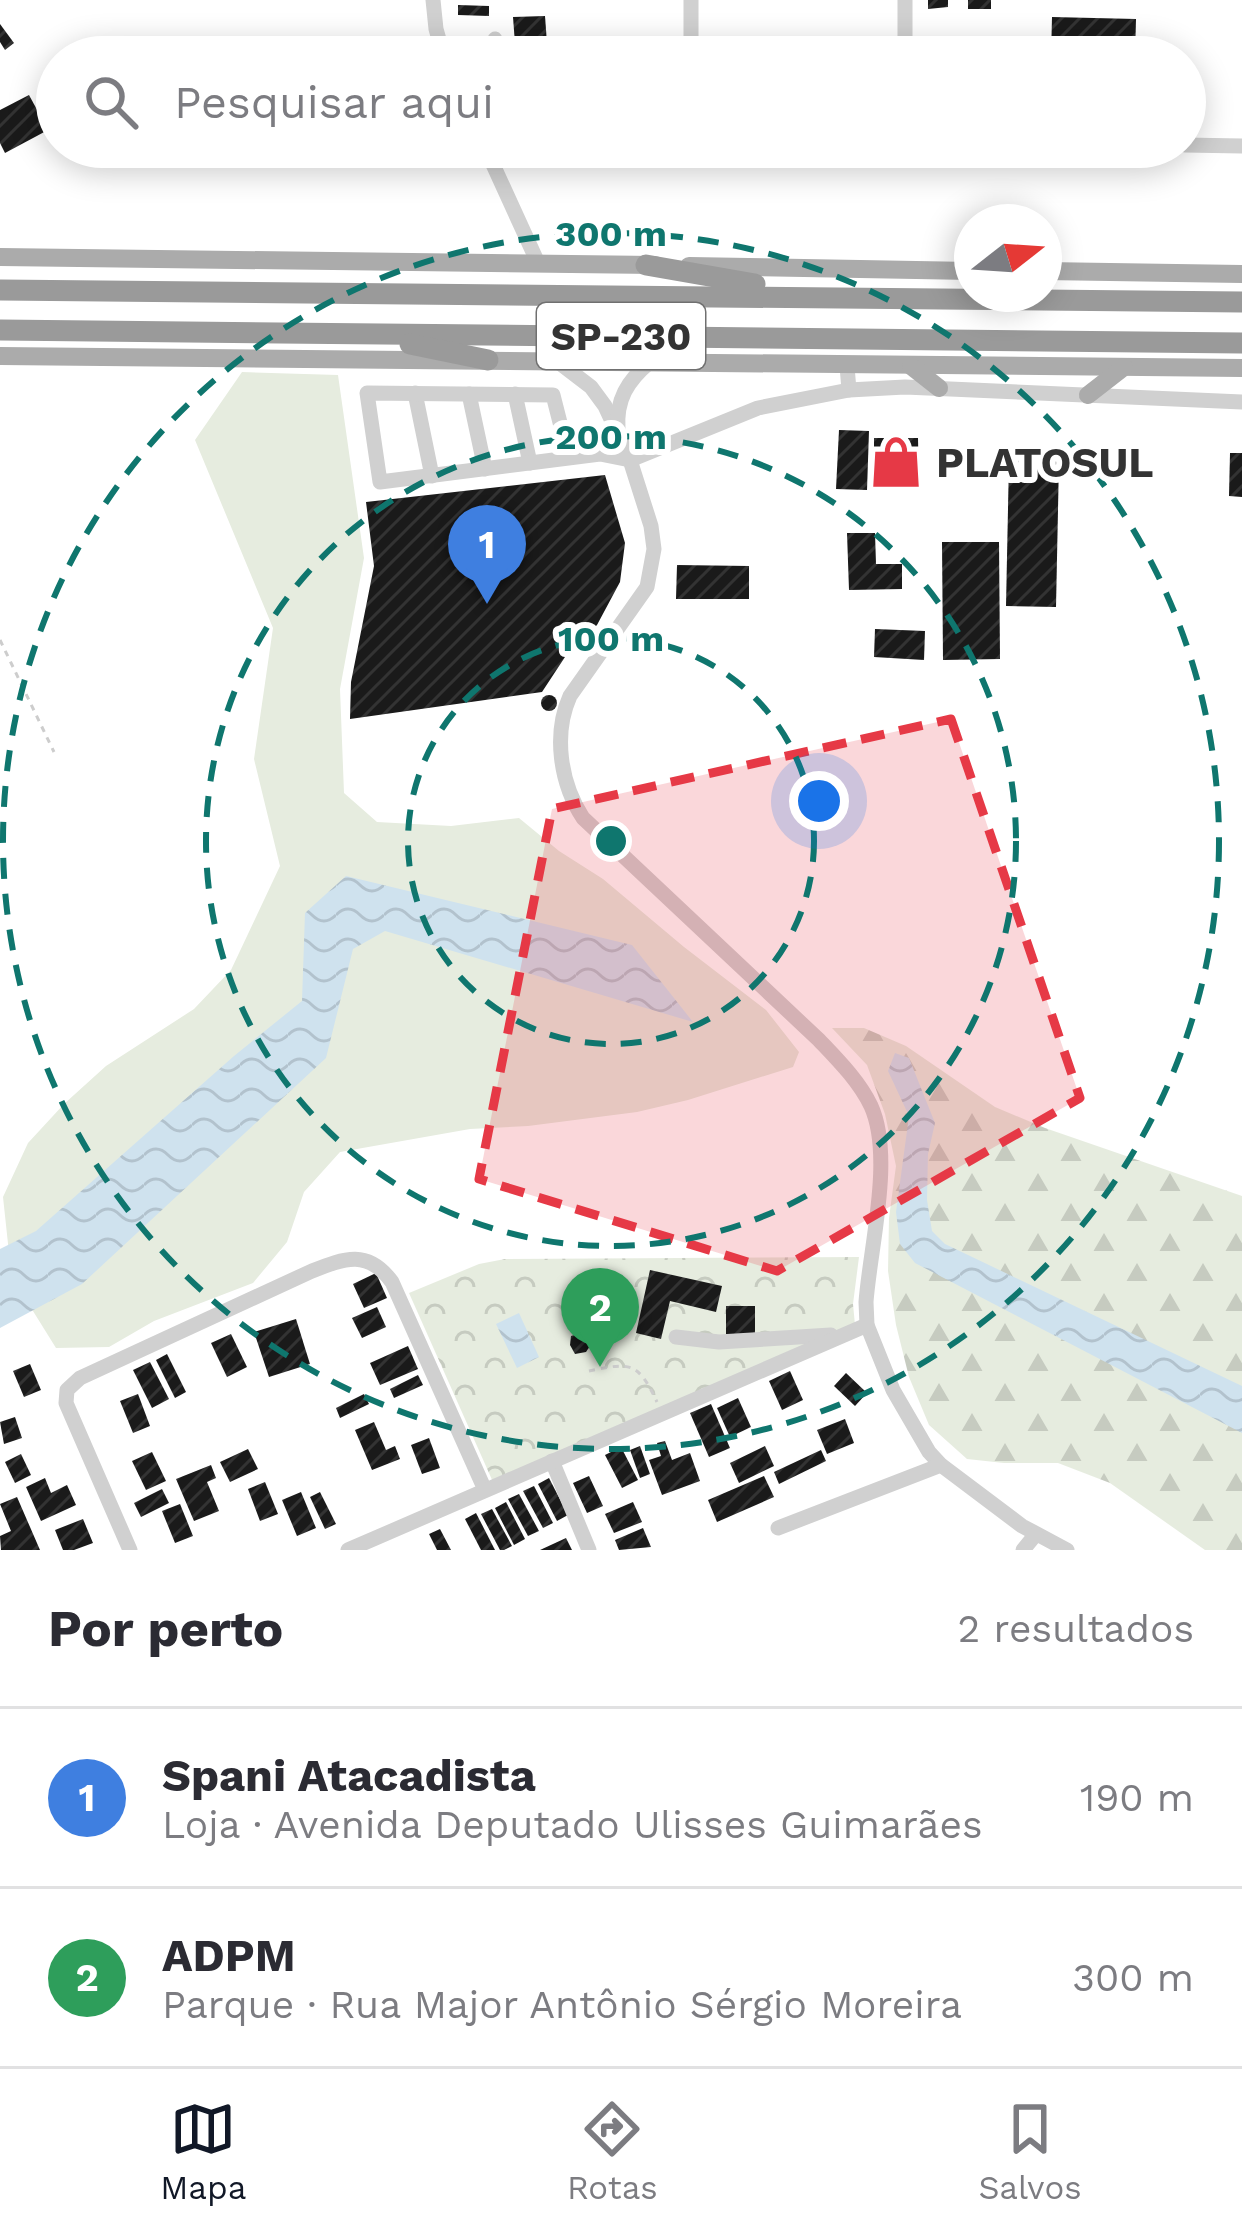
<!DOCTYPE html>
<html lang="pt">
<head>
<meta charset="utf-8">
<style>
  body { margin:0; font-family:"Work Sans",sans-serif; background:#f7f7f7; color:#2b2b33 }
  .compass { position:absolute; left:954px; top:204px; width:108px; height:108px; border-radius:50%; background:#fff; box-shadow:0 6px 30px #0003; rotate:73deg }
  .you { position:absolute; left:819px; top:801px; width:42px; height:42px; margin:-30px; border:9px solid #fff; border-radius:50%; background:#1a73e8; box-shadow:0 0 0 18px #1a73e833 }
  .badge { display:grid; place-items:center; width:78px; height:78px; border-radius:50%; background:#111827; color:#fff; font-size:39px; font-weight:700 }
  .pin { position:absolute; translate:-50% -99px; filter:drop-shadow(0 3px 6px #0008) }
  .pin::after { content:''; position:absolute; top:63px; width:42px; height:36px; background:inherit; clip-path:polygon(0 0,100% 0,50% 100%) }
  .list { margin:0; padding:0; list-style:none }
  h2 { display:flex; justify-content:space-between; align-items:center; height:156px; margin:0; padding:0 48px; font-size:51px }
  h2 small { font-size:39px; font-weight:400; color:#7c7c81 }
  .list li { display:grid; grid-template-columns:78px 1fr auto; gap:36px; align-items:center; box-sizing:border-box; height:180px; padding:0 48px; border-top:3px solid #e1e1e2 }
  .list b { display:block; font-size:45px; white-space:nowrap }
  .list p { margin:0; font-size:39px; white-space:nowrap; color:#7c7c81 }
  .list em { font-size:39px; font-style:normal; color:#7c7c81 }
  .icon { flex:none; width:66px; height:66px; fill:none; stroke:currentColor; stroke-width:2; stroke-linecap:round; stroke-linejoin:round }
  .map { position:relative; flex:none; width:1242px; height:1550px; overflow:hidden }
  .search { position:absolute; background:#fff; box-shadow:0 6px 30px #0003; left:36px; right:36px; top:36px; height:132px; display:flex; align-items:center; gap:30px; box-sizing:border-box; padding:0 42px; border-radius:66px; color:#7c7c81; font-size:45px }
  .sheet { height:516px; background:#fff }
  nav { display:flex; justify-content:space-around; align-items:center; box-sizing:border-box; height:168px; border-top:3px solid #e1e1e2; background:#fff; font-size:33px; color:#7c7c81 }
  nav a { display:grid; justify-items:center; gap:6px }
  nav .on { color:#111827 }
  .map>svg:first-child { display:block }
</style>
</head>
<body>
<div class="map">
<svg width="1242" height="1550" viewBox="0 0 1242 1550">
  <defs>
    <pattern id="forest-firs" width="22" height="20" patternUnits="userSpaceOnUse" patternTransform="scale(3)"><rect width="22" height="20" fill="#e6ecdf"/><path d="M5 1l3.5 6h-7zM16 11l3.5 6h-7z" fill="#c6cbc0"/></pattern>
    <pattern id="park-crowns" width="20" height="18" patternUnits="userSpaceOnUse" patternTransform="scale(3)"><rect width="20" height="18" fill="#e6ecdf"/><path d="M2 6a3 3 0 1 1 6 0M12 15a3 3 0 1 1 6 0" fill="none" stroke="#c6cbc0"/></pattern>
    <pattern id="water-waves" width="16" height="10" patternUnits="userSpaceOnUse" patternTransform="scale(3)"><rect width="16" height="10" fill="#cfe2ee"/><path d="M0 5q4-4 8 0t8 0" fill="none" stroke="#b2c2cd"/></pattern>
    <pattern id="building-hatch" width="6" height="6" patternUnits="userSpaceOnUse" patternTransform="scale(3)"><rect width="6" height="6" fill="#1a1a1a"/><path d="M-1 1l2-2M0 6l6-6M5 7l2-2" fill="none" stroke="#333"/></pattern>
  </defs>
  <rect width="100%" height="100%" fill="#fff"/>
  <polygon fill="#e6ecdf" points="242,372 338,375 364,558 340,689 344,793 377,822 451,826 519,818 559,851 603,879 684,947 766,1010 799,1052 793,1067 688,1100 637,1112 528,1126 470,1129 340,1152 304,1192 287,1242 253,1283 154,1321 109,1347 56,1348 28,1303 9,1253 3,1197 28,1143 64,1104 106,1066 194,1009 231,970 280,866 254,759 273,628 195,440"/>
  <polygon fill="url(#forest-firs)" points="832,1028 864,1028 906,1046 995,1107 1045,1128 1242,1196 1242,1550 1205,1550 1110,1483 1058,1463 1004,1463 967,1459 929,1425 909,1377 896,1325 888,1271 889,1218 896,1166 885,1114 867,1065"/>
  <polygon fill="url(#park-crowns)" points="859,1257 853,1304 855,1325 493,1482 409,1293 479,1264 505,1259"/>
  <g fill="url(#water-waves)">
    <polygon points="346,876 632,945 693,1022 385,931 353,949 326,1058 82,1284 0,1328 0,1249 36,1231 234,1056 302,1001 305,913"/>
    <polygon points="895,1053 909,1058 935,1123 928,1154 927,1200 932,1231 945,1244 1242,1386 1242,1433 915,1263 900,1244 896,1212 909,1116 888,1071"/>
    <polygon points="519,1313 539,1357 517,1368 496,1324"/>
  </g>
  <g fill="url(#building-hatch)">
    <polygon points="928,0 948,0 948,7 928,9"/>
    <rect x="968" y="0" width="23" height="9"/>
    <polygon points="458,5 489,6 489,16 458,15"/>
    <polygon points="545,16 548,57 516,57 513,17"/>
    <polygon points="1052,17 1136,19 1135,57 1051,57"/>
    <polygon points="0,24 14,43 5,50 0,42"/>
    <polygon points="29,95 48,130 5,153 0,143 0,110"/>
    <polygon points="839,430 869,431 867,490 836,489"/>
    <polygon points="874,438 918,438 919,486 874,486"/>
    <polygon points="1230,453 1242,453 1242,497 1229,496"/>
    <polygon points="1009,460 1059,461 1056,607 1006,606"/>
    <polygon points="605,475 625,543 620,582 597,625 565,657 542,692 350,719 351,682 374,566 366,502"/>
    <polygon points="847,533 875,533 876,564 902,564 902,589 849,590"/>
    <polygon points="942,542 999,542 1000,659 943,660"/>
    <polygon points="677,565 749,566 749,599 676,599"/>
    <polygon points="875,629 925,631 924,660 874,657"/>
    <circle cx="549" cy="703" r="8"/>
    <polygon points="650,1270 722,1286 716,1312 670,1301 661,1339 636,1333"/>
    <polygon points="376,1273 387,1298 364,1308 353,1284"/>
    <rect x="726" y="1306" width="29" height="28"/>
    <polygon points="377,1307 386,1327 362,1338 352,1318"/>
    <polygon points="296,1319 310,1364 269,1377 254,1332"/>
    <polygon points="584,1332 592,1343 586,1352 575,1354 570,1345 571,1336"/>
    <polygon points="231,1334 247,1367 227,1377 211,1343"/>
    <polygon points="408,1346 418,1369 380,1385 370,1363"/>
    <polygon points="167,1354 186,1392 175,1398 156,1360"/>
    <polygon points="150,1362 169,1399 152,1408 133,1370"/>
    <polygon points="30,1364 41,1390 24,1397 13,1371"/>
    <polygon points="790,1371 803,1400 782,1410 769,1381"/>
    <polygon points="846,1373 867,1393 855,1406 834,1386"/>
    <polygon points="418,1375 423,1385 394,1398 390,1389"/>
    <polygon points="138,1394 150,1426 133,1433 120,1401"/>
    <polygon points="364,1394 369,1404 340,1418 336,1408"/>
    <polygon points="738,1398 751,1427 730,1437 717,1408"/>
    <polygon points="711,1404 730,1448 709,1457 690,1413"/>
    <polygon points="15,1417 22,1438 4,1444 0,1422"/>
    <polygon points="845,1419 854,1443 827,1454 817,1430"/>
    <polygon points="374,1422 386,1450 395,1446 400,1459 372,1470 355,1430"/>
    <polygon points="429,1438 440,1468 422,1474 411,1445"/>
    <polygon points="665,1441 672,1460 690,1453 700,1481 662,1495 649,1460 661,1456 657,1443"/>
    <polygon points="640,1446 650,1474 640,1478 630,1450"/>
    <polygon points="765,1446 774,1466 739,1483 730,1463"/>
    <polygon points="621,1447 638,1480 622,1488 605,1455"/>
    <polygon points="248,1449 258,1469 230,1482 220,1462"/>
    <polygon points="821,1450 826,1461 779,1484 774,1472"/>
    <polygon points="152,1452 166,1481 146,1490 132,1461"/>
    <polygon points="21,1454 31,1475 15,1483 5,1462"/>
    <polygon points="211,1465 216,1478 207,1482 219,1511 194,1521 176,1479"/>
    <polygon points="589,1476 603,1506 587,1513 573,1483"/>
    <polygon points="764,1476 774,1497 717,1522 708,1500"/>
    <polygon points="45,1478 51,1493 67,1485 76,1505 41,1521 26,1487"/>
    <polygon points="549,1478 568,1515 557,1521 538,1484"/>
    <polygon points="265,1482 278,1514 260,1521 248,1489"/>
    <polygon points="534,1486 553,1523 543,1528 523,1491"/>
    <polygon points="162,1489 169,1503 141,1517 134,1503"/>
    <polygon points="301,1492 316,1528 297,1536 282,1500"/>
    <polygon points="320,1492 336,1524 325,1529 310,1497"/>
    <polygon points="519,1494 539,1531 528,1536 508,1499"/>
    <polygon points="17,1497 40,1550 1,1550 0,1536 11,1531 0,1504"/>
    <polygon points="506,1502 525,1539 514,1545 495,1508"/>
    <polygon points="633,1502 642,1522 614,1533 605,1514"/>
    <polygon points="180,1504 193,1536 175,1543 162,1511"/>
    <polygon points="492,1509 512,1546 504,1550 500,1550 481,1514"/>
    <polygon points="476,1513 495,1550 481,1550 465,1519"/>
    <polygon points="83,1519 93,1543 74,1550 63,1550 55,1530"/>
    <polygon points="643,1528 651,1547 619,1550 615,1540"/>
    <polygon points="440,1529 451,1550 437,1550 429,1534"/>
    <polygon points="566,1538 572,1550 540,1550"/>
  </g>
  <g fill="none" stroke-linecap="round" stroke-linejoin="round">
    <g stroke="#cdcdcd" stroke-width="3" stroke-dasharray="6 6" stroke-linecap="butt">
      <polyline points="0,640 54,752"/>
      <path d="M589,1371C631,1362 638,1362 657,1402"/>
    </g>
    <g stroke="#d0d0d0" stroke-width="15">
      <polyline points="433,0 436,29 444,57"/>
      <polyline points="905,0 905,57"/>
      <polyline points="492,57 495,39"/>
      <polyline points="691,57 691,0"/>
      <polyline points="1185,145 1242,146"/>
      <polyline points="485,147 538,263"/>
      <path d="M557,361L591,387L605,406L630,460L651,526L654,549L647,587L570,696C553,734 560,783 583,818L819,1040C838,1060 859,1081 871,1106C894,1157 870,1247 866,1302L867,1325L893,1390L929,1452L941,1465L1022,1526L1067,1550"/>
      <polyline points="847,366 849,390 905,387 1242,402"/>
      <polyline points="415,393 432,476"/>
      <polyline points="469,394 485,469"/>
      <polyline points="515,394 530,463"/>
      <path d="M618,429C616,400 627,381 650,362"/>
      <polyline points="569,458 553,395 367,393 380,482 600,454 630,460 758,408 849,390"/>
      <polyline points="676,1337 719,1342 831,1335"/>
      <polyline points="552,1461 589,1550"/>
      <polyline points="778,1528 941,1465"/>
      <path d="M130,1550L66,1403L67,1390L80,1378L312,1271C345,1258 368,1249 392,1282L485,1490"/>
      <polyline points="348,1550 867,1325"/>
      <polyline points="1023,1550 1036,1534"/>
    </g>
    <g stroke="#ababab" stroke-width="18">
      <polyline points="0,257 655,265"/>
      <polyline points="689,266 972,271"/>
      <polyline points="1044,271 1242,274"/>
      <polyline points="0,356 1242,368"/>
      <polyline points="911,366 939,388"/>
      <polyline points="1088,395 1124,367"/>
    </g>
    <g stroke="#9a9a9a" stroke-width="21">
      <polyline points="646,265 755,284"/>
      <polyline points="0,290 1242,302"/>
      <polyline points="0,330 1242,343"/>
      <polyline points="410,344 488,360"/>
    </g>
  </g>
  <path fill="#e63946" fill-opacity="0.2" stroke="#e63946" stroke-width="9" stroke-dasharray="24 15" stroke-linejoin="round" d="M951,719L1080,1098L777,1271L479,1179L552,809Z"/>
  <g fill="none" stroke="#0f766e" stroke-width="6" stroke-dasharray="21 15">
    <circle cx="611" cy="841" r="203"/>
    <circle cx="611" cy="841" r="405"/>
    <circle cx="611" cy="841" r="608"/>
  </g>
  <defs>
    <g id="shop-bare" transform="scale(4.14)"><path d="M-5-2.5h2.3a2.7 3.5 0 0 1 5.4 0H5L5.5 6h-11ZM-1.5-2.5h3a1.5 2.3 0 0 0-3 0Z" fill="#e63946" stroke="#fff" stroke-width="2.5" paint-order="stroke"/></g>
  </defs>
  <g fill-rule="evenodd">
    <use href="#shop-bare" x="896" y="462"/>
  </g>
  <g text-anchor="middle" stroke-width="12" stroke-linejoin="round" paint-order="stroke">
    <rect fill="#fff" stroke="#707070" stroke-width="3" x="537" y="303" width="168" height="66" rx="9"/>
    <g font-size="39" font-weight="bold" fill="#333">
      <text x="621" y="350">SP-230</text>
    </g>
    <g font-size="42" font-weight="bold" fill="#333" stroke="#fff" text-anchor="start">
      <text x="936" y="477">PLATOSUL</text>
    </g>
  </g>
  <circle cx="611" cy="841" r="18" fill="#0f766e" stroke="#fff" stroke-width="6"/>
  <g font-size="36" text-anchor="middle" font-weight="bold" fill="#0f766e" stroke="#fff" stroke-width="12" stroke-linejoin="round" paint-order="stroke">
    <text x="611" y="246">300 m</text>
    <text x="611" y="449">200 m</text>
    <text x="611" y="651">100 m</text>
  </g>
</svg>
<svg class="compass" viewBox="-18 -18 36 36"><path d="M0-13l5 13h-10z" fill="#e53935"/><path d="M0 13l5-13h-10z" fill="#7c7c81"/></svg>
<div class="you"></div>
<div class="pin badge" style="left:487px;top:604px;background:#3f7fe0">1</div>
<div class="pin badge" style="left:600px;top:1367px;background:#2e9e5b">2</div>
<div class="search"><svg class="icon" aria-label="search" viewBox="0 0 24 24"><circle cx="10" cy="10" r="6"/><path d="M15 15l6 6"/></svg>Pesquisar aqui</div>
</div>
<section class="sheet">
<h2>Por perto<small>2 resultados</small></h2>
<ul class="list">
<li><span class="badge" style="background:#3f7fe0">1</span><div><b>Spani Atacadista</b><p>Loja · Avenida Deputado Ulisses Guimarães</p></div><em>190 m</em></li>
<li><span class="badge" style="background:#2e9e5b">2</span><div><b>ADPM</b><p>Parque · Rua Major Antônio Sérgio Moreira</p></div><em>300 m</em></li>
</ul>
</section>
<nav>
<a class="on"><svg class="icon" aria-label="map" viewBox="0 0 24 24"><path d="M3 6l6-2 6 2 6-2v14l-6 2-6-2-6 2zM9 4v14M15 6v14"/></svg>Mapa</a>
<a><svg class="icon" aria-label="directions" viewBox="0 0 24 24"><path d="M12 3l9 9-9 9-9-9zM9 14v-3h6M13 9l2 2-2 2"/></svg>Rotas</a>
<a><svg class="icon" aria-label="saved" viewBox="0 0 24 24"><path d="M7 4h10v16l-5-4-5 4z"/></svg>Salvos</a>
</nav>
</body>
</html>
